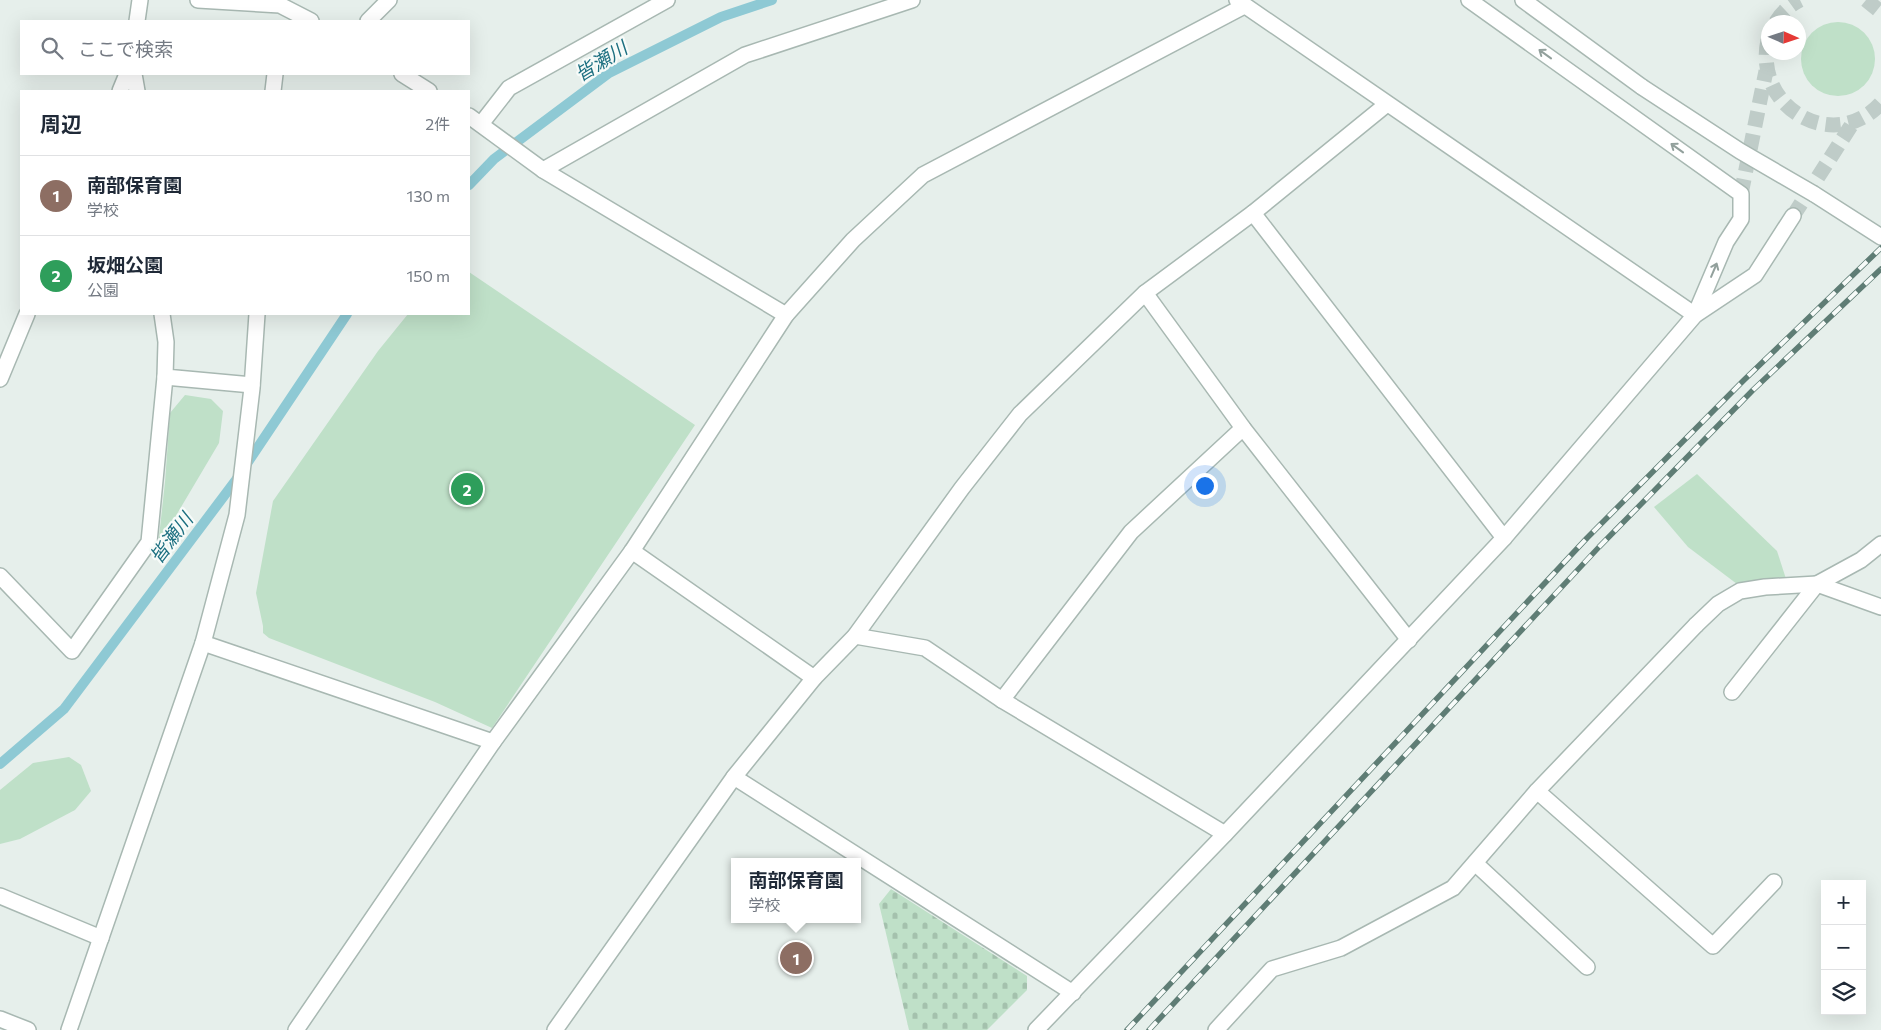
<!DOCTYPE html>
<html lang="ja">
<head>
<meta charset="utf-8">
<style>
  body { margin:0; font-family:Commissioner,"Noto Sans JP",sans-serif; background:#f2f2f3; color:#1f2937 }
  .controls { position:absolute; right:15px; bottom:15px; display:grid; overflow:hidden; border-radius:0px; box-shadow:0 5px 20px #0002 }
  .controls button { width:45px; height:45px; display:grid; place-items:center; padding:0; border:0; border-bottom:1px solid #e0e1e3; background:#fff; color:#1f2937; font:25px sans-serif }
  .compass { position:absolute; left:1761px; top:15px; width:45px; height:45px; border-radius:50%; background:#fff; box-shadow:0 5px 20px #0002; rotate:93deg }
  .you { position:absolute; left:1204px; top:485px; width:18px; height:18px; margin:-12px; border:4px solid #fff; border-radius:50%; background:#1a73e8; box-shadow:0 0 0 8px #1a73e833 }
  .badge { display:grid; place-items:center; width:32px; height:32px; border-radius:50%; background:#7f5249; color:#fff; font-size:16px; font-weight:700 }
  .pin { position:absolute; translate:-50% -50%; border:2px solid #fff; box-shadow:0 1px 5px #0006 }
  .popup { position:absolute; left:731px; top:858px; width:130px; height:65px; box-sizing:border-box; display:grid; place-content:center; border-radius:0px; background:#fff; filter:drop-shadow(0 1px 4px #0005); font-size:16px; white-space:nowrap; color:#747a83 }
  .popup b { font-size:19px; color:#1f2937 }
  .popup::after { content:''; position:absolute; left:50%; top:100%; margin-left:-10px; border:10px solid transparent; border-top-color:#fff }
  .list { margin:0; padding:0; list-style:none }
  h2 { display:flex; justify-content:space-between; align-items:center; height:65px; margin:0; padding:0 20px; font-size:21px }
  h2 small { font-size:16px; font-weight:400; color:#747a83 }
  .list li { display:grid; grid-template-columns:32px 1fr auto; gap:15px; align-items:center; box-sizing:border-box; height:80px; padding:0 20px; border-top:1px solid #e0e1e3 }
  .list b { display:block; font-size:19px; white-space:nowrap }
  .list p { margin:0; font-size:16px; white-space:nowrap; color:#747a83 }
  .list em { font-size:16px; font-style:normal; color:#747a83 }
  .icon { flex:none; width:28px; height:28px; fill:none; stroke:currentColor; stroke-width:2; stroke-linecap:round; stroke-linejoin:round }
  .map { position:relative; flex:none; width:1881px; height:1030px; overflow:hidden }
  .search { position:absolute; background:#fff; box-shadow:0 5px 20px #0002; left:20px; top:20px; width:450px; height:55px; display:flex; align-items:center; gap:12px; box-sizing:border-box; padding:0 18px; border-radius:0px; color:#747a83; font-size:19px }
  .panel { position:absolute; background:#fff; box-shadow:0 5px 20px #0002; left:20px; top:90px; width:450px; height:225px; border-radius:0px }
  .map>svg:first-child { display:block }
</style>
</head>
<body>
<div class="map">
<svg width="1881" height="1030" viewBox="0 0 1881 1030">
  <defs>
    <pattern id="cemetery-stones" width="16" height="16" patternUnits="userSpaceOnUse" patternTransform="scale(1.25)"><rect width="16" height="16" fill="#bfe0c8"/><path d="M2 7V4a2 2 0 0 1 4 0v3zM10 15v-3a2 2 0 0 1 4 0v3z" fill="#a4c1ad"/></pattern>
  </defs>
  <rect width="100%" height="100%" fill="#e6efeb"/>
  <g fill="#bfe0c8">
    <circle cx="1838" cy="59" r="37"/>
    <polygon points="469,272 695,425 492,728 435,702 269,638 263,633 263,626 256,593 273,501 378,351 408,314 469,314"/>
    <polygon points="185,395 211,399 223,411 219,443 158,546 165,482 170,413"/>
    <polygon points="1697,474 1777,551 1787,582 1737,584 1688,547 1654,507"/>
    <polygon points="69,757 81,765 91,791 75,810 20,839 0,844 0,790 33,763"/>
  </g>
  <polygon fill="url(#cemetery-stones)" points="891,889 1027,976 1027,990 987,1030 909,1030 879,904"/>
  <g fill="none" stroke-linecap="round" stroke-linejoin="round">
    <g stroke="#8ec9d4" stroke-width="10">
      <polyline points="469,185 494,159 609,73 721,17 772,0"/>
      <polyline points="0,764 64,709 236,480 347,314"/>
    </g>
    <g stroke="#bfccc8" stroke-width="15" stroke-dasharray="15 8" stroke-linecap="butt">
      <polyline points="1866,0 1881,12"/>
      <path d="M1776,22C1781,13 1790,5 1800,0"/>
      <path d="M1768,40C1753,109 1835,154 1881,103"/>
      <polyline points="1741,194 1766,71"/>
      <polyline points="1793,216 1854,121"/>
    </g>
    <g stroke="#a8b8b2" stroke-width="18">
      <g id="service">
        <polyline points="1696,625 1718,604 1740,591 1765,587 1817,584 1881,607"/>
        <polyline points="1732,692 1817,584 1861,560 1881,544"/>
        <polyline points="1537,791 1713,946 1774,882"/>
        <polyline points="1475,863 1587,967"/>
        <polyline points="0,896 101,938"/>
        <polyline points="0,1019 28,1030"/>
      </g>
    </g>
    <g stroke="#a8b8b2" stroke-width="18">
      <g id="minor">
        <polyline points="198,0 280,5 311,21"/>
        <polyline points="1237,0 1695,315"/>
        <polyline points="1469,0 1741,194 1741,219 1726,242 1695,315"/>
        <polyline points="137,21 140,0"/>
        <polyline points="368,21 389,0"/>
        <polyline points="134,74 137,91"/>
        <polyline points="402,74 429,91"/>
        <polyline points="120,91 127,74"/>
        <polyline points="273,91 275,74"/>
        <polyline points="469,116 543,170 786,315"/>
        <polyline points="481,124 509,88 667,0"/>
        <polyline points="543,170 745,55 912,0"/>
        <polyline points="1253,213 1504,538"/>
        <polyline points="1145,293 1243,428 1409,640"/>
        <polyline points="162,314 166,342 165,377 252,385"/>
        <polyline points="0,379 27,314"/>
        <polyline points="632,551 814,678"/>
        <polyline points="0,576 72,651 149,542 165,377"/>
        <polyline points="855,636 925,648 1002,700 1225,834"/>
        <polyline points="203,643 493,742"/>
        <polyline points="1002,700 1131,532 1243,428"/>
        <polyline points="734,777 1073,993"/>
        <polyline points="69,1030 203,643 237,515 252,388 257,314"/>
        <polyline points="296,1030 493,742 632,551 786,315 853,240 923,175 1244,6"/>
        <polyline points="555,1030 734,777 814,678 855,636 962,488 1020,414 1145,293 1253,213 1387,104"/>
        <polyline points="1036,1030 1225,834 1504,538 1695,315 1755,275 1793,216"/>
        <polyline points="1216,1030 1272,969 1341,948 1453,888 1537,791 1696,625"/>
      </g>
    </g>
    <g stroke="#a8b8b2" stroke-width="18">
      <g id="tertiary">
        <polyline points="1523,0 1642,87"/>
        <polyline points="1814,194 1881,237"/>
      </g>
    </g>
    <use href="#service" stroke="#fff" stroke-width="15"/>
    <use href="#minor" stroke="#fff" stroke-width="15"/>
    <use href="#tertiary" stroke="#fff" stroke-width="15"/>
    <g stroke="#5f7d75" stroke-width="5.5">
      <g id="rail">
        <polyline points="1127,1030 1587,538 1744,380 1881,248"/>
        <polyline points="1149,1030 1599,547 1753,390 1881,269"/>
      </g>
    </g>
    <use href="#rail" stroke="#f7fbf9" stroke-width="4" stroke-dasharray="11" stroke-linecap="butt"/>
    <g stroke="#a8b8b2" stroke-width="18" stroke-linecap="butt">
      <polyline id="tertiary-bridge" points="1642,87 1740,151 1814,194"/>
    </g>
    <use href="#tertiary-bridge" stroke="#fff" stroke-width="15"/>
  </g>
  <defs><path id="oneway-shaft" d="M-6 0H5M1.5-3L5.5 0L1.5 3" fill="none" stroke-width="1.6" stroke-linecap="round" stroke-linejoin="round" transform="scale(1.25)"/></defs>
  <g stroke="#92a09c">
    <use href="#oneway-shaft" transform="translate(1545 54) rotate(-144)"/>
    <use href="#oneway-shaft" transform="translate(1677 148) rotate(-144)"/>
    <use href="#oneway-shaft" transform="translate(1714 270) rotate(-67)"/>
  </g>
  <g text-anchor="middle" stroke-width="4.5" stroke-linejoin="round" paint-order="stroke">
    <g font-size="19" font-style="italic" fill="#1c6f80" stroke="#f7fbf9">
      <text transform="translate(601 61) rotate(-32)" y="7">皆瀬川</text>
      <text transform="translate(171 538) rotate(-53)" y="7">皆瀬川</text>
    </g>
  </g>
</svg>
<div class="controls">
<button>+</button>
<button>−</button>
<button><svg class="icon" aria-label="layers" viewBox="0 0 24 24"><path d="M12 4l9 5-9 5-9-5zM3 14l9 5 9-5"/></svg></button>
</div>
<svg class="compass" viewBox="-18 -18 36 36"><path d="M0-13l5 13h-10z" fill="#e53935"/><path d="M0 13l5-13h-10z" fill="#747a83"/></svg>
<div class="you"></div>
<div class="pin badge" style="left:796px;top:958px;background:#8d6e63">1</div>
<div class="popup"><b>南部保育園</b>学校</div>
<div class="pin badge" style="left:467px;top:489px;background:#2e9e5b">2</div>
<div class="search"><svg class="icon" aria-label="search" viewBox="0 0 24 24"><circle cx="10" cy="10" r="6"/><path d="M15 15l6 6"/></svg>ここで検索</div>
<section class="panel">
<h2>周辺<small>2件</small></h2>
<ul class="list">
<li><span class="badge" style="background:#8d6e63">1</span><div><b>南部保育園</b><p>学校</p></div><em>130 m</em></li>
<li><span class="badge" style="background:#2e9e5b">2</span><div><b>坂畑公園</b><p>公園</p></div><em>150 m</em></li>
</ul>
</section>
</div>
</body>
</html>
